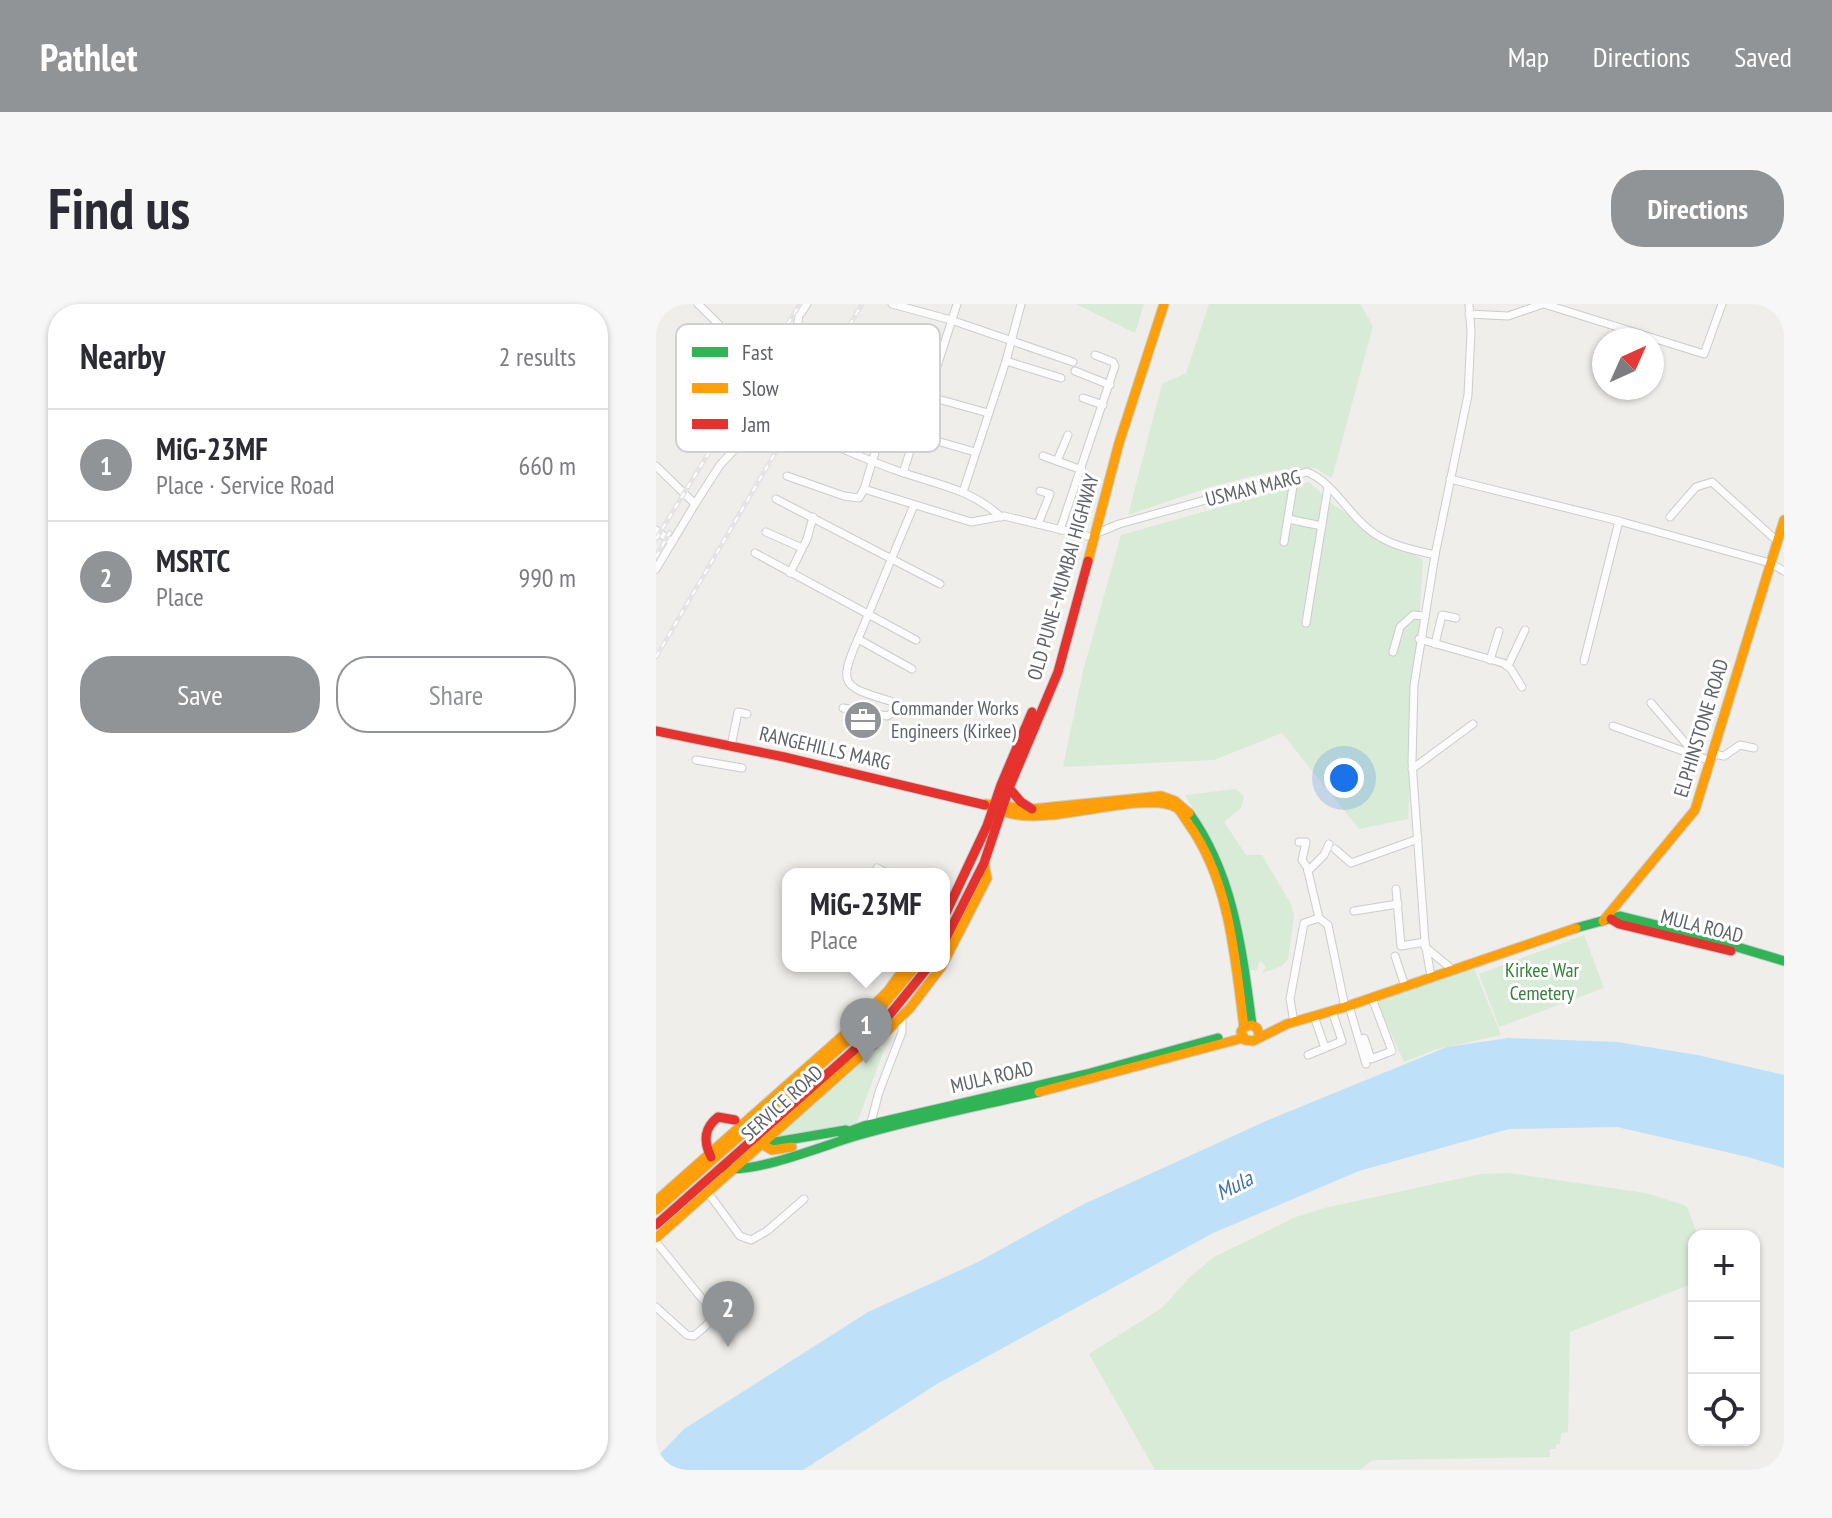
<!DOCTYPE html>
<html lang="en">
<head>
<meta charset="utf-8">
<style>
  body { margin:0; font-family:"PT Sans Narrow",sans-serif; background:#f7f7f7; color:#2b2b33 }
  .controls { position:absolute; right:24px; bottom:24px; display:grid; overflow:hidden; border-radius:16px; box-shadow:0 2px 6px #0004 }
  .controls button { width:72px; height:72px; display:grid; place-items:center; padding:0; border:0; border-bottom:2px solid #e1e1e2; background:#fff; color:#2b2b33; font:40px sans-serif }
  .compass { position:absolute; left:936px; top:24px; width:72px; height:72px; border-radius:50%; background:#fff; box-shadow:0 2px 6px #0004; rotate:45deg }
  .you { position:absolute; left:688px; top:474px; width:28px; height:28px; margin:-20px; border:6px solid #fff; border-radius:50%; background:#1a73e8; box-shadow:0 0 0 12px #1a73e833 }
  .badge { display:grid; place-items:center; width:52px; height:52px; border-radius:50%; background:#919496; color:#fff; font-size:26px; font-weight:700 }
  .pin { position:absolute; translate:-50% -66px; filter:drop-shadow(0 2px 4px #0008) }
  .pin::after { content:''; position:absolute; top:42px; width:28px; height:24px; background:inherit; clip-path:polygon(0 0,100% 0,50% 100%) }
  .popup { position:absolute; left:126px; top:564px; width:168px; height:104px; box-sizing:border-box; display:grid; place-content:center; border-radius:16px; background:#fff; filter:drop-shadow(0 2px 6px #0005); font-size:26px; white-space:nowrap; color:#7c7c81 }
  .popup b { font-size:30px; color:#2b2b33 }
  .popup::after { content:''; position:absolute; left:50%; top:100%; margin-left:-16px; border:16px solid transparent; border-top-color:#fff }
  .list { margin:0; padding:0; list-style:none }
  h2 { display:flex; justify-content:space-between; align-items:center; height:104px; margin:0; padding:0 32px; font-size:34px }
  h2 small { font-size:26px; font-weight:400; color:#7c7c81 }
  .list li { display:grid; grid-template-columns:52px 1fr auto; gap:24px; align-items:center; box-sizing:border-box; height:112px; padding:0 32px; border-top:2px solid #e1e1e2 }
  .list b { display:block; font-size:30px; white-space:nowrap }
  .list p { margin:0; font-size:26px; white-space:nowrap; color:#7c7c81 }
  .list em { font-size:26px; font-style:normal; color:#7c7c81 }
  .actions { display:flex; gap:16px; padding:24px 32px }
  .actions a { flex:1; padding:18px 0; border:2px solid #919496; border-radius:32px; text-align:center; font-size:28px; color:#919496 }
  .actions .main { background:#919496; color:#fff }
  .icon { flex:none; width:44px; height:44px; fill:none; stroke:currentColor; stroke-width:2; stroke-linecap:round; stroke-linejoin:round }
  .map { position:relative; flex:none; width:1128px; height:1166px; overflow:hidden; border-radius:32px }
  header { display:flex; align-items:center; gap:48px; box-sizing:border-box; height:112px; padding:0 40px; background:#919496; color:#fff }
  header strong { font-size:38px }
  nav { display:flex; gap:44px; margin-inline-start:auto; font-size:28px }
  .intro { display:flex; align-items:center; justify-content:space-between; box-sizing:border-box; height:192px; padding:0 48px }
  h1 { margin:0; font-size:56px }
  .button { padding:20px 36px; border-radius:32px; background:#919496; color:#fff; font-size:28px; font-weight:700 }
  main { display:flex; gap:48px; padding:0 48px }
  aside { flex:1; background:#fff; border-radius:32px; box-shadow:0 2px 6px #0004 }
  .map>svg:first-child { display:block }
</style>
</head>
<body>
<header>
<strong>Pathlet</strong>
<nav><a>Map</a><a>Directions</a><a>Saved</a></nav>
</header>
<div class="intro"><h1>Find us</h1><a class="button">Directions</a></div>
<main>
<aside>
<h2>Nearby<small>2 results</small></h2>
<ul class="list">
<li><span class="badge">1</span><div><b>MiG-23MF</b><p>Place · Service Road</p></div><em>660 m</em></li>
<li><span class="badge">2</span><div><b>MSRTC</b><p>Place</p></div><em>990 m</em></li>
</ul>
<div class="actions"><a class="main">Save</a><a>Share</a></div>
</aside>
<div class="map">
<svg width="1128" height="1166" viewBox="0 0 1128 1166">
  <rect width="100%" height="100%" fill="#efeeea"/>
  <g fill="#d8ebd6">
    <polygon points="420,0 488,0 479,29"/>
    <polygon points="553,0 704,0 717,22 676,174 659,164 618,167 557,182 472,211 506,80 530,69"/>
    <polygon points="653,178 679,202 767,256 752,515 703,525 626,429 558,456 407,463 427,367 465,231"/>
    <polygon points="580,485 588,492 585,504 568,518 590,551 606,551 635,600 638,613 632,655 626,662 606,669 610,663 604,656 601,666 591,666 587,626 560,543 529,491"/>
    <polygon points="928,631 948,684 843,723 823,670"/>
    <polygon points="818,664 845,731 778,746 748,758 720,696"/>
    <polygon points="220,742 228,746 200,821 118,837"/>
    <polygon points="853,869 990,889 1028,901 1031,903 1042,932 1038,932 1038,979 914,1028 912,1128 905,1129 904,1140 900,1141 900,1145 894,1145 894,1153 722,1156 715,1157 704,1166 499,1166 433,1050 506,1004 534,973 558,953 640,913 668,904 825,870"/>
  </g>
  <polygon fill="#bfe0f9" points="852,734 961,738 1041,751 1128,771 1128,864 1092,853 961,823 853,825 703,867 557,929 281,1080 147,1166 0,1166 0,1154 28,1125 212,1008 320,959 426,901 610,817 791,743"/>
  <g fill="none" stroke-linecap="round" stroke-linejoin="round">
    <g stroke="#cbcccc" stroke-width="9">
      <g id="street">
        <polyline points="42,0 120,77"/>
        <polyline points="236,0 295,16 417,58"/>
        <polyline points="888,0 1048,50 1066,0"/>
        <polyline points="813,10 852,12 887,0"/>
        <polyline points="350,57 405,74"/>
        <polyline points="419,67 454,81"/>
        <polyline points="271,92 332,109"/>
        <polyline points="427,94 447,101"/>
        <polyline points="211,101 218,77"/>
        <polyline points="260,131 319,148"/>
        <path d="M166,136C191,147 216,158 242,167C282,181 313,184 345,213"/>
        <polyline points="387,152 426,166"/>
        <polyline points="401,157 412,131"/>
        <polyline points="0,162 39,200"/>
        <polyline points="247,169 301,0"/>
        <polyline points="131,172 188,192 203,194 208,185 234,99 232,93 216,87"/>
        <polyline points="794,175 963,217 1114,259 1128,267"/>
        <polyline points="208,185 315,218 348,212 431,232"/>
        <polyline points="307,188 350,57 365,0"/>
        <polyline points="120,195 284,280"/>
        <polyline points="1014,213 1040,183 1056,178 1121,237"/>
        <polyline points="632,215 666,222"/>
        <polyline points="382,220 394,190 384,187"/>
        <polyline points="0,226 16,238"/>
        <polyline points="404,226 459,62 457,58 439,51"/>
        <polyline points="110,228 146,244"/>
        <path d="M439,230L463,220L651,168C676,178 690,206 710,223C730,241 754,245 779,251"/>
        <polyline points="628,238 639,170"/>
        <polyline points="99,249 260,336"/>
        <polyline points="0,265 39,200 64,161 77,147 120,77 136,49 143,12 151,0"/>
        <polyline points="134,269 151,235 157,213"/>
        <polyline points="650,319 672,183"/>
        <polyline points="763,335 847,359 855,365 866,383"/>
        <polyline points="779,340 786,311 800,314"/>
        <polyline points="737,348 744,323 757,311 768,312"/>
        <polyline points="834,356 843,327"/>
        <polyline points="928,357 963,217"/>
        <polyline points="852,362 869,326"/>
        <polyline points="256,365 202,335 258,201"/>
        <polyline points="995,399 1039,450"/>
        <path d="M187,404L231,412L238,408V399L234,397C188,383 181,382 202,335"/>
        <polyline points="957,422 1055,457"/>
        <polyline points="75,442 82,408 91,410"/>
        <polyline points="1057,450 1068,452 1084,441 1098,444"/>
        <polyline points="40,456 86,464"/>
        <polyline points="756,465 817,420"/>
        <polyline points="643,538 650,538 646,556 651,563 663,614 672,621 689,703"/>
        <polyline points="679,545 695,559 762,535"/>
        <polyline points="221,564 233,570"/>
        <polyline points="652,567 668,551 673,540"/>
        <polyline points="740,585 745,642 769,638"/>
        <polyline points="698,607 742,600"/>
        <polyline points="769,643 797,666"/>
        <polyline points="739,652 749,682"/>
        <polyline points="775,673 769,638 756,458 758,381 779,251 812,91 815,28 813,0"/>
        <polyline points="693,702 710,760"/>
        <polyline points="658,712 669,744"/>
        <polyline points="638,718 634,695 648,619 663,614"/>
        <polyline points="708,734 715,755 736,747 716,694"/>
        <polyline points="652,751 686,737 676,707"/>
        <polyline points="214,822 223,788 246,728 246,714"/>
        <polyline points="53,890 84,932 95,936 111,927 148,895"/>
        <path d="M0,938L52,1002C59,1019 50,1021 38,1032L31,1031L0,1003"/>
      </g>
    </g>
    <g stroke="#cacacb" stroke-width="11">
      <g id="fast">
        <path d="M533,509C578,571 586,647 596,721"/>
        <polyline points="920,624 964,612 1041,631 1128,657"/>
        <polyline points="186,830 208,822 431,770 562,734"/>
        <polyline points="114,839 190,826"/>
        <path d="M66,864C100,870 168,841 203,831C262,814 323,802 383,788"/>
      </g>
    </g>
    <g stroke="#cacacb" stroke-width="11">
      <g id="slow">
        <polyline points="432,257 463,139 508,0"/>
        <path d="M533,509L519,497L505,492L376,505L329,500C361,518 395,512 430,506C452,503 502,492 521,504C525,507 529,515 532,519C574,577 579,654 588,723"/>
        <polyline points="947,617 1039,506 1128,216"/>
        <polyline points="288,658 331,574 328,559"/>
        <polyline points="603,730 601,724 596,721 588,723 585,728 589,736 597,737 631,720 689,703 920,624"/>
        <polyline points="383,788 587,734"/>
        <polyline points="97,835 116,846 136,843"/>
        <polyline points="0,897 192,727 232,687 250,662"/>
        <polyline points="0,906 214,717 260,662"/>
        <polyline points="0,934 217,741 254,704 286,662"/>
      </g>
    </g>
    <g stroke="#cacacb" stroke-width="11">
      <g id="jam">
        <polyline points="0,427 128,453 329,501"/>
        <polyline points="353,484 365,498 376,505"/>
        <polyline points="288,613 331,522 345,481 376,408"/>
        <polyline points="955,615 963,620 1075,647"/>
        <polyline points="288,638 328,559 353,484 402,368 432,257"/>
        <path d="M55,853C47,837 48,824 62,813L79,816"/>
        <polyline points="0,921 222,725 273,662"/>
      </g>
    </g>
    <use href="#street" stroke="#fdfcfc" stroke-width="7"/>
    <use href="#fast" stroke="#30b455" stroke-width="9"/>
    <use href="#slow" stroke="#ff9f0a" stroke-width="9"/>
    <use href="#jam" stroke="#e5322d" stroke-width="9"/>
    <g stroke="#e4e4e4" stroke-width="5">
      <g id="rail">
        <polyline points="0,235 144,0"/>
        <polyline points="0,253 14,228"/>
        <polyline points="0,353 206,0"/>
      </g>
    </g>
    <use href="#rail" stroke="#fff" stroke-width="2" stroke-dasharray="6" stroke-linecap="butt"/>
  </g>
  <defs>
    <g id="office-disc" transform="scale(2)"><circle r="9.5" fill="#919496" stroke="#fff"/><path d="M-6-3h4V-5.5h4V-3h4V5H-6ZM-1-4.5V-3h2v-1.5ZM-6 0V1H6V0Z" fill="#fff"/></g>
  </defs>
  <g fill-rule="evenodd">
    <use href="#office-disc" x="207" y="416"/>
  </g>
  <g text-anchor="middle" stroke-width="6" stroke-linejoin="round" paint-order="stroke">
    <g font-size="20" fill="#5f6368" stroke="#fff">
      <text transform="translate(597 184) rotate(-14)" y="7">USMAN MARG</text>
      <text transform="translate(407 273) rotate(-74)" y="7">OLD PUNE–MUMBAI HIGHWAY</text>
      <text transform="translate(1045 424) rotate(-73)" y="7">ELPHINSTONE ROAD</text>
      <text transform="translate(169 444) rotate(13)" y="7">RANGEHILLS MARG</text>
      <text transform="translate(1046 622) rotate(14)" y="7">MULA ROAD</text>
      <text transform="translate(336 773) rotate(-13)" y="7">MULA ROAD</text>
      <text transform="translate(126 799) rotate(-42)" y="7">SERVICE ROAD</text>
    </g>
    <g font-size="20" fill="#5f6368" stroke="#fff" text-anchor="start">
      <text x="235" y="411">Commander Works<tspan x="235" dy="23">Engineers (Kirkee)</tspan></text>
    </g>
    <g font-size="20" fill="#348238" stroke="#fff">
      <text x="886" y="673">Kirkee War<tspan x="886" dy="23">Cemetery</tspan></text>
    </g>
    <g font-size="22" font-style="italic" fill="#4174aa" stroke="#fff">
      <text transform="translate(578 881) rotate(-27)" y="8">Mula</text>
    </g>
  </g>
  <rect x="20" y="20" width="264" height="128" rx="12" fill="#fff" stroke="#cfd0d2" stroke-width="2"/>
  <rect x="36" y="43" width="36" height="10" fill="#30b455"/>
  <rect x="36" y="79" width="36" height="10" fill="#ff9f0a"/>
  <rect x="36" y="115" width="36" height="10" fill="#e5322d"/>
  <g font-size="22" fill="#5f6368">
    <text x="86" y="56">Fast</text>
    <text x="86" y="92">Slow</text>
    <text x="86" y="128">Jam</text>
  </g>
</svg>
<div class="controls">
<button>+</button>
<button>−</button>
<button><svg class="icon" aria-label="locate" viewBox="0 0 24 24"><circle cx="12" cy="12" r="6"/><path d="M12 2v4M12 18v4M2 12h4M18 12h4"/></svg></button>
</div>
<svg class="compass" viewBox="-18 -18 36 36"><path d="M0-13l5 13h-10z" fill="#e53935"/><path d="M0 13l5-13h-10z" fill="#7c7c81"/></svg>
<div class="you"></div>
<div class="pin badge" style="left:210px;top:760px">1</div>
<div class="popup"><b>MiG-23MF</b>Place</div>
<div class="pin badge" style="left:72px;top:1043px">2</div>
</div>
</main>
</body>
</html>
